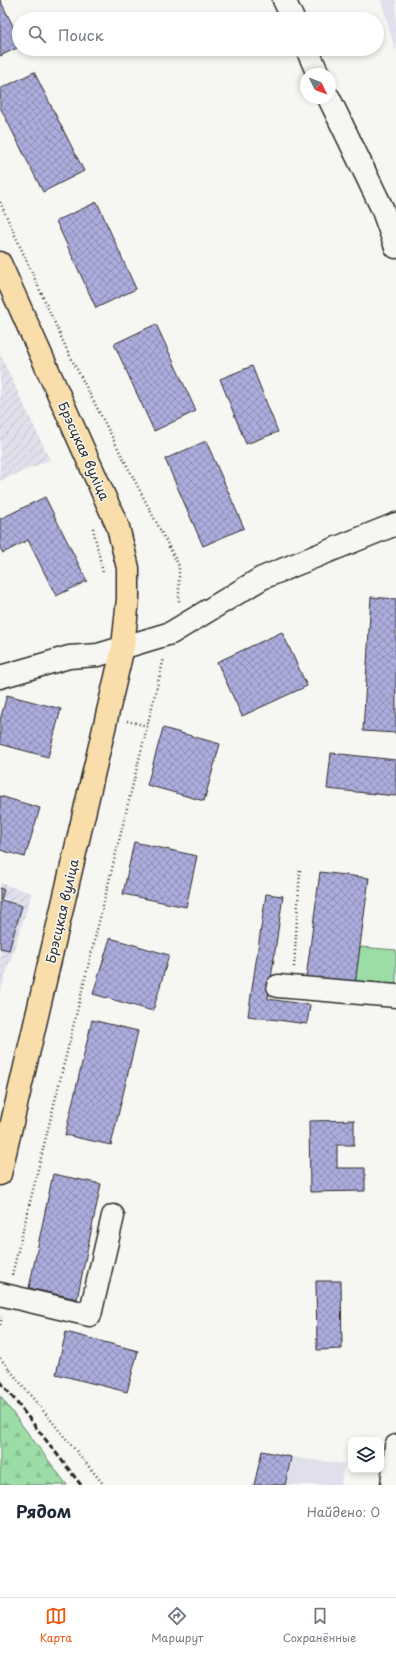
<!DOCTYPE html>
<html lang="ru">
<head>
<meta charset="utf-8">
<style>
  body { margin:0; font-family:"Playpen Sans",sans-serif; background:#f2f2f3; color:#1f2937 }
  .controls { position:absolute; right:12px; bottom:12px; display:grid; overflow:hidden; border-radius:8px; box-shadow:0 2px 6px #0003 }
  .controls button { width:36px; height:36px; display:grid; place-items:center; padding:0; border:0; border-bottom:1px solid #e0e1e3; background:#fff; color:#1f2937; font:20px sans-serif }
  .compass { position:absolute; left:300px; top:68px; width:36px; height:36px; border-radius:50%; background:#fff; box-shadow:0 2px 6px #0003; rotate:133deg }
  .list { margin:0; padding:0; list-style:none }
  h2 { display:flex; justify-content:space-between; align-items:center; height:52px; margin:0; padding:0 16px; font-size:17px }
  h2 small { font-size:13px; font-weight:400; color:#747a83 }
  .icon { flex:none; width:22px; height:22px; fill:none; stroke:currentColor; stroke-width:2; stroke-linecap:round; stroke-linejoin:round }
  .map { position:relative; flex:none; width:396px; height:1485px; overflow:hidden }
  .search { position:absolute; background:#fff; box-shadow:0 2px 6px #0003; left:12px; right:12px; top:12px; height:44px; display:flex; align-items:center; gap:10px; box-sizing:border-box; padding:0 14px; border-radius:22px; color:#747a83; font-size:15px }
  .sheet { height:112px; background:#fff }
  nav { display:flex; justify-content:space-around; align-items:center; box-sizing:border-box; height:56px; border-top:1px solid #e0e1e3; background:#fff; font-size:11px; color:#747a83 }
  nav a { display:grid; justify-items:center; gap:2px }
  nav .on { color:#ea580c }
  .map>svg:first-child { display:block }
</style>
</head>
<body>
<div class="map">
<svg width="396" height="1485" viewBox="0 0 396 1485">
  <defs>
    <pattern id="industrial-furrows" width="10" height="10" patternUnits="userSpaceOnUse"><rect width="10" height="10" fill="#e0e0ec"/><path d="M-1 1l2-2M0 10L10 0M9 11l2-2" fill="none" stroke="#c0c0cb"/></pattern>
    <pattern id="forest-firs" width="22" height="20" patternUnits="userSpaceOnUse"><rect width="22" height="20" fill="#9cdda7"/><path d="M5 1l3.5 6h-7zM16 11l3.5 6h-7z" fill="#87be90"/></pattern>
    <pattern id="building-cross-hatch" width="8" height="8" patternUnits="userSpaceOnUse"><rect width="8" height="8" fill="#acacdd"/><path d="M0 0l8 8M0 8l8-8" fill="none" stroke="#8c8cb3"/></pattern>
  </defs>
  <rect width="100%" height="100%" fill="#f6f6f2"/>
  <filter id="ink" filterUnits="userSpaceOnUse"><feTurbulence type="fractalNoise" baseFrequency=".025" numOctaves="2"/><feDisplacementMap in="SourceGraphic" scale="8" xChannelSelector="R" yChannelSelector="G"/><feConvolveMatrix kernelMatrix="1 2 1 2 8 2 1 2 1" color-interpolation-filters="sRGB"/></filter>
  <g filter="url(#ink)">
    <g fill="#e0e0ec">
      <polygon points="381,0 396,0 396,53"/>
      <polygon points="291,1457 344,1464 341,1485 285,1485"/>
    </g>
    <g fill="url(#industrial-furrows)">
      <polygon points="0,354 50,460 0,481"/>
      <polygon points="0,883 32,893 0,993"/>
    </g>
    <polygon fill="url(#forest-firs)" stroke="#648469" points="0,1396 67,1485 0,1485"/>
    <polygon fill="#9cdda7" stroke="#648469" points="360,947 396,950 396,987 355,984"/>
    <g fill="url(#building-cross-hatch)" stroke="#2b2b2b">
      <polygon points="0,0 19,38 19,47 0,56"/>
      <polygon points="34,72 84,171 43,192 0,107 0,89"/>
      <polygon points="97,202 136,289 96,308 56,221"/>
      <polygon points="156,324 196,411 154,431 114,344"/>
      <polygon points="252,366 278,432 246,444 220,379"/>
      <polygon points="206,441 244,528 203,546 165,459"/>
      <polygon points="45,497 87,581 56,596 28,540 3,553 0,548 0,519"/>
      <polygon points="371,597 396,599 396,733 363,731"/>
      <polygon points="282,632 307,686 242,716 217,662"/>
      <polygon points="7,695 61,709 48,757 0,744 0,720"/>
      <polygon points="163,728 220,744 204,801 147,785"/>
      <polygon points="331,753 396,760 396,796 327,789"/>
      <polygon points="0,796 40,808 25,857 0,850"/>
      <polygon points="134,842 197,856 186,907 123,894"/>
      <polygon points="320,872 369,878 355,984 306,978"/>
      <polygon points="0,888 4,890 1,900 22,906 9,950 0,948"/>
      <polygon points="266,894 283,896 268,999 310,1005 307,1024 248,1016"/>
      <polygon points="110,938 169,955 153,1011 93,994"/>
      <polygon points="92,1020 138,1031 111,1145 65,1135"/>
      <polygon points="354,1120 354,1145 337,1145 337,1168 365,1168 365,1191 310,1192 309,1121"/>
      <polygon points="53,1174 101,1184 77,1299 29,1288"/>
      <polygon points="316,1281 341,1281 342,1349 317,1350"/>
      <polygon points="66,1332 138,1351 127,1392 56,1374"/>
      <polygon points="262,1451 291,1457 285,1485 254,1485"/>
    </g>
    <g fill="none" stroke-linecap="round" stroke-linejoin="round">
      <g stroke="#2b2b2b" stroke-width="25">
        <g id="minor">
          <polyline points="284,0 293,19"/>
          <polyline points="307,49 318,74"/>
          <polyline points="329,98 382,208 396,247"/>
          <polyline points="0,677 69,657 98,655 171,633 262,578 396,524"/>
          <polyline points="278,986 396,996"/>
          <polyline points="0,1294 90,1315 113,1216"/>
          <polyline points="392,1485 396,1446"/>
        </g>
      </g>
      <g stroke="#2b2b2b" stroke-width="25">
        <polyline id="major" points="0,263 118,527 128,568 128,599 123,647 0,1174"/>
      </g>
      <g stroke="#2b2b2b" stroke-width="2.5" stroke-dasharray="1 3" stroke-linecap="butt">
        <polyline points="0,202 67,350 179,566 179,603"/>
        <polyline points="93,528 103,573"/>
        <polyline points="127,721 148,726"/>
        <polyline points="294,967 300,870"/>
        <polyline points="12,1275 164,658"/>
        <polyline points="0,1325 2,1317"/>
        <polyline points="0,1358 104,1485"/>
      </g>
      <use href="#minor" stroke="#f6f6f2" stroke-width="22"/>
      <use href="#major" stroke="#f9deab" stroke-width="22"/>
      <polyline stroke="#2b2b2b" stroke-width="3" stroke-dasharray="6 3" stroke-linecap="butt" points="0,1381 81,1485"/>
    </g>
  </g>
  <g text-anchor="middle" stroke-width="3" stroke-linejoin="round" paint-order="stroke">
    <g font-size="13" fill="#2b2b2b" stroke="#f6f6f2">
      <text transform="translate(84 451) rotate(66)" y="5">Брэсцкая вуліца</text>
      <text transform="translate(62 911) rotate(-77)" y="5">Брэсцкая вуліца</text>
    </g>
  </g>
</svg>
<div class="controls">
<button><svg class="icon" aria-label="layers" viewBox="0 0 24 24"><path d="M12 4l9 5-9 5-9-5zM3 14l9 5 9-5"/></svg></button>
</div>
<svg class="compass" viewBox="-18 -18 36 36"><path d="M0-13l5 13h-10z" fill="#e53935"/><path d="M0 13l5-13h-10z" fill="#747a83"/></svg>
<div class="search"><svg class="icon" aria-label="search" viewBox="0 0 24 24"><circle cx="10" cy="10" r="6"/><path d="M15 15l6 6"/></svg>Поиск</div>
</div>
<section class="sheet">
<h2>Рядом<small>Найдено: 0</small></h2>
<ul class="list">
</ul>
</section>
<nav>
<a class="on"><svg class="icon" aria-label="map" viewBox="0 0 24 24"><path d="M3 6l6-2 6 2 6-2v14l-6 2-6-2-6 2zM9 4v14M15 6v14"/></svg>Карта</a>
<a><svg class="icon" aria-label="directions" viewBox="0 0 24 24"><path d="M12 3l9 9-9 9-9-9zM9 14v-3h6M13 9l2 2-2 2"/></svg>Маршрут</a>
<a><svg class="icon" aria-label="saved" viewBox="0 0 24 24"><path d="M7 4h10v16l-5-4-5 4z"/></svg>Сохранённые</a>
</nav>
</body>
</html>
